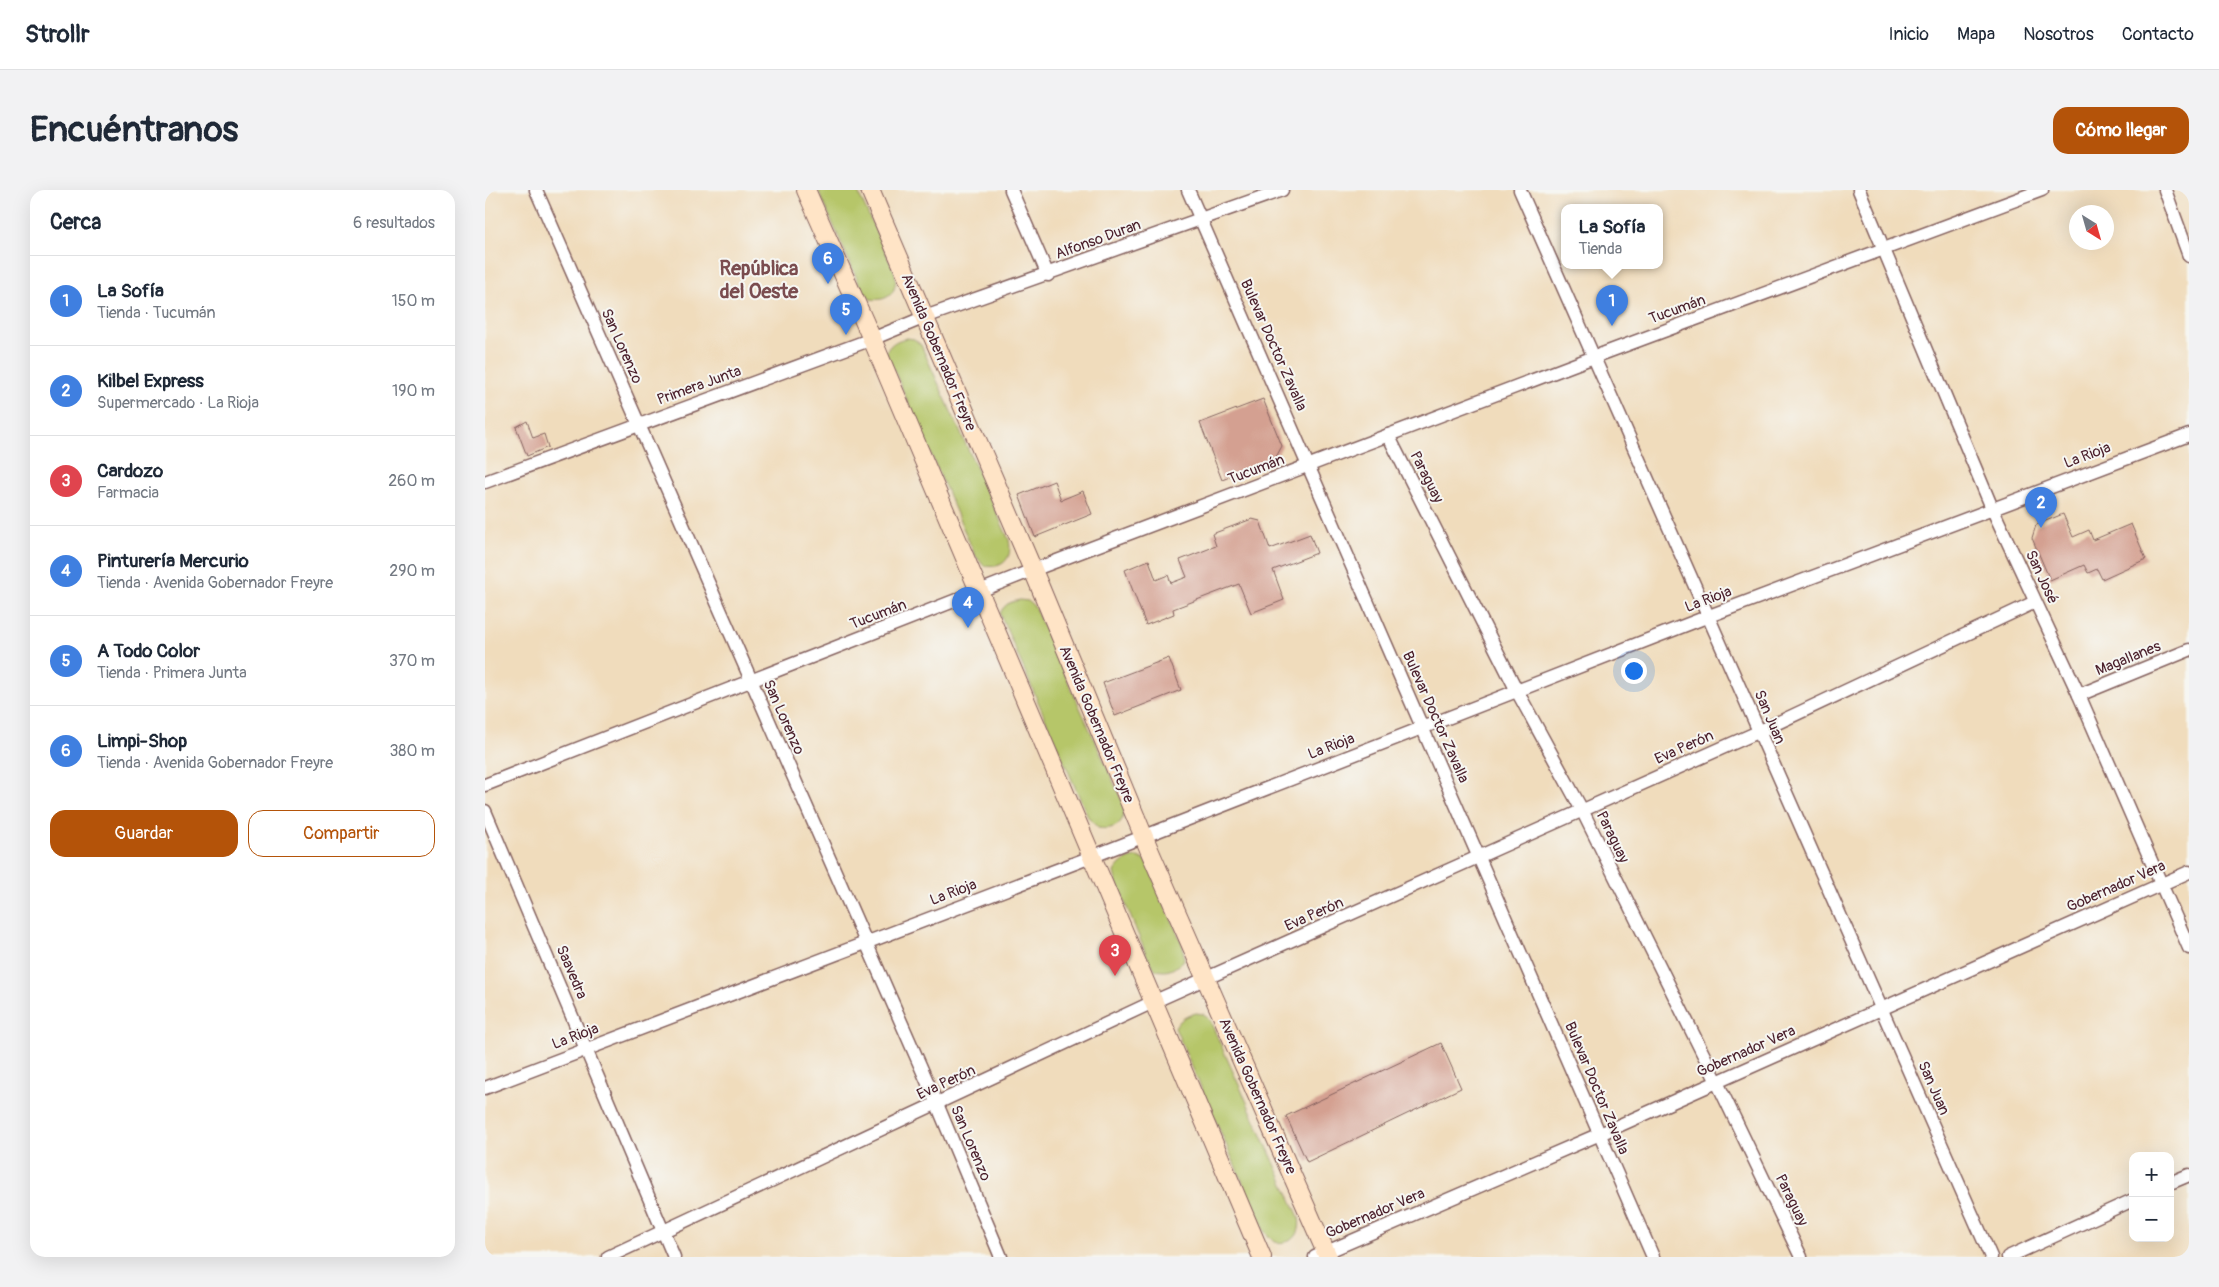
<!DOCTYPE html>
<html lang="es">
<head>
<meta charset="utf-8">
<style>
  body { margin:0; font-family:Pangolin,sans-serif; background:#f2f2f3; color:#1f2937 }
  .controls { position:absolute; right:15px; bottom:15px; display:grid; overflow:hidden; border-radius:10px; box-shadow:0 5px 20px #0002 }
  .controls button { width:45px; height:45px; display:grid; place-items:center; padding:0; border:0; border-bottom:1px solid #e0e1e3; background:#fff; color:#1f2937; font:25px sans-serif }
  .compass { position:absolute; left:1584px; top:15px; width:45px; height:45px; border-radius:50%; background:#fff; box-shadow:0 5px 20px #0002; rotate:143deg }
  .you { position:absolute; left:1148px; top:480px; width:18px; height:18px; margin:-12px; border:4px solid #fff; border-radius:50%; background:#1a73e8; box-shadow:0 0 0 8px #1a73e833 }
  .badge { display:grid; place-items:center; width:32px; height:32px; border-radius:50%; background:#b45309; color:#fff; font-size:16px; font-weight:700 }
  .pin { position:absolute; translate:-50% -41px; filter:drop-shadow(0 1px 2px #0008) }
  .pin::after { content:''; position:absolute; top:26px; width:18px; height:15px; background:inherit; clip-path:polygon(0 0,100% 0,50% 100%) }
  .popup { position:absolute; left:1076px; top:14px; width:102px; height:65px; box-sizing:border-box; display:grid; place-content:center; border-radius:10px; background:#fff; filter:drop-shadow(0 1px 4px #0005); font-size:16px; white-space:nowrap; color:#747a83 }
  .popup b { font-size:19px; color:#1f2937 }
  .popup::after { content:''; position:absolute; left:50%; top:100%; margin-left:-10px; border:10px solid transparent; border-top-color:#fff }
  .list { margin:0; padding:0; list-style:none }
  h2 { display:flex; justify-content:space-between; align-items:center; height:65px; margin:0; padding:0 20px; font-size:21px }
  h2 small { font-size:16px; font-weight:400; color:#747a83 }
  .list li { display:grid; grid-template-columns:32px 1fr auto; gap:15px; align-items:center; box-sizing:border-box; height:90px; padding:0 20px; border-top:1px solid #e0e1e3 }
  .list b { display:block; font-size:19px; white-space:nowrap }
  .list p { margin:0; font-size:16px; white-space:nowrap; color:#747a83 }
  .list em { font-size:16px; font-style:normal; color:#747a83 }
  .actions { display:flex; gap:10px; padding:15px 20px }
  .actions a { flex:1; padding:11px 0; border:1px solid #b45309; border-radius:15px; text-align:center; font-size:18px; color:#b45309 }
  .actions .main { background:#b45309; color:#fff }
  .map { position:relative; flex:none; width:1704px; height:1067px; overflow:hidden; border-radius:15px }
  header { display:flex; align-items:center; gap:30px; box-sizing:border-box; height:70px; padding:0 25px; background:#fff; border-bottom:1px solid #e0e1e3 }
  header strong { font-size:24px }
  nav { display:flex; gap:28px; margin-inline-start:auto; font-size:18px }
  .intro { display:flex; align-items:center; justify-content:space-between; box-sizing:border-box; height:120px; padding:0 30px }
  h1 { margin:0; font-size:35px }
  .button { padding:12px 22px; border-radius:15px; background:#b45309; color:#fff; font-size:18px; font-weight:700 }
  main { display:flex; gap:30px; padding:0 30px }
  aside { flex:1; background:#fff; border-radius:15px; box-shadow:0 5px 20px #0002 }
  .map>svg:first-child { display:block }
</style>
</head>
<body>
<header>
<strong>Strollr</strong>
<nav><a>Inicio</a><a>Mapa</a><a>Nosotros</a><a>Contacto</a></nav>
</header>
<div class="intro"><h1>Encuéntranos</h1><a class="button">Cómo llegar</a></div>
<main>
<aside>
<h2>Cerca<small>6 resultados</small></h2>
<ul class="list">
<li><span class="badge" style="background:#3f7fe0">1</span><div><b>La Sofía</b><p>Tienda · Tucumán</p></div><em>150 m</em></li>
<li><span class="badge" style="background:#3f7fe0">2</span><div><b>Kilbel Express</b><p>Supermercado · La Rioja</p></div><em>190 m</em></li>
<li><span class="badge" style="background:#e0444e">3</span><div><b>Cardozo</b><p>Farmacia</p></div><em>260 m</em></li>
<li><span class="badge" style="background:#3f7fe0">4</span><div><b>Pinturería Mercurio</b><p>Tienda · Avenida Gobernador Freyre</p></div><em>290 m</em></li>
<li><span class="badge" style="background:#3f7fe0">5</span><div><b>A Todo Color</b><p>Tienda · Primera Junta</p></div><em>370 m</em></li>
<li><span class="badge" style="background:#3f7fe0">6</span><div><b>Limpi-Shop</b><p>Tienda · Avenida Gobernador Freyre</p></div><em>380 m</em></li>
</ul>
<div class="actions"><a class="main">Guardar</a><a>Compartir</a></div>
</aside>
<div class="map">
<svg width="1704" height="1067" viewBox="0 0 1704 1067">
  <rect width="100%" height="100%" fill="#f6f6f2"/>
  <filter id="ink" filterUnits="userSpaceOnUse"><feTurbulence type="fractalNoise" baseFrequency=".02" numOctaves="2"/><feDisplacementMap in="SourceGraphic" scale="10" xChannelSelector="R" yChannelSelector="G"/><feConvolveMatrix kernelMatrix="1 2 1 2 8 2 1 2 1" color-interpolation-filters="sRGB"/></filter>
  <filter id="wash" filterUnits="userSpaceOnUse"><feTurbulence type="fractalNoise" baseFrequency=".0096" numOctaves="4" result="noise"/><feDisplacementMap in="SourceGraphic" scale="20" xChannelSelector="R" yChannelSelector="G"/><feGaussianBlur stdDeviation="1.12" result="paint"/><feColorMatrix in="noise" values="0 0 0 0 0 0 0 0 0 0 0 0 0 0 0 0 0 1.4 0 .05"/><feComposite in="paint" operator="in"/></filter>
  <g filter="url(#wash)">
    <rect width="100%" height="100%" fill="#f0dcbc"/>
    <g fill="#b6c669" stroke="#80724a">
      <path d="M333,0H372L410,83C413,102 404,112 385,109L376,98Z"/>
      <path d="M422,148L429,149L436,155L524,350C528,369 518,379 499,376L490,365L401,162C406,153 412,150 422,148Z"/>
      <path d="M535,410L543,411L549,416L638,613C642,631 632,641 613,638L603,627L515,424C519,414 525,412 535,410Z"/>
      <path d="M653,667L661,671L698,756L699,770C689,779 684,783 671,780L664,771L631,691L629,682C635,672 642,668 653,667Z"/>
      <path d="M711,823L719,824L725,831L814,1027C817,1045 808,1055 789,1052L779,1041L690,838C695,829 701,826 711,823Z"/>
    </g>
    <g id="blocks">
      <g fill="#d4a091">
        <polygon points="778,209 797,256 790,269 737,290 715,233"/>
        <polygon points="42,231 48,248 59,244 63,257 42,266 31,237"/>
        <polygon points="569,291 576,310 598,301 607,324 550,347 534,305"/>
        <polygon points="1578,324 1588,347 1604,340 1608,350 1646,334 1661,369 1617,389 1612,379 1603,383 1599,375 1565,390 1547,348 1551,335"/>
        <polygon points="767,329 775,331 785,359 825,344 832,363 788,380 799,410 766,423 754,394 688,419 689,424 661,435 640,380 664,370 671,390 683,385 686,393 702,387 695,370 731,356 727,344"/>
        <polygon points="684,468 696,500 630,526 618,493"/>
        <polygon points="956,853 976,898 822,972 801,926"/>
      </g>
    </g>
  </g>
  <g filter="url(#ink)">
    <use href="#blocks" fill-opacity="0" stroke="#84615e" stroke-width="1"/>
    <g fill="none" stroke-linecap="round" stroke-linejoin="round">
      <g stroke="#84615e" stroke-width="15">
        <g id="street">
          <polyline points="51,0 452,914 516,1067"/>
          <polyline points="526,0 563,85"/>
          <polyline points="703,0 1168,1067"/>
          <polyline points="1035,0 1506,1067"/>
          <polyline points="1374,0 1507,318 1594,505 1704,758"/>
          <polyline points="1680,0 1704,66"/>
          <polyline points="903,245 1032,501 1097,620 1232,892 1316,1067"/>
          <polyline points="0,292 387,149 440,127 797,0"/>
          <polyline points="1594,505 1704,460"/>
          <polyline points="0,595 548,380 1109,167 1557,0"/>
          <polyline points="0,621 189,1067"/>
          <polyline points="0,898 606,667 1224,426 1704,245"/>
          <polyline points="1685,993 1704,985"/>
          <polyline points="123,1067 668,812 1273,542 1550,412"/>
          <polyline points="830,1067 1115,944 1704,682"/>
          <polyline points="1523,1067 1648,1010"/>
        </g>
      </g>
      <g stroke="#84615e" stroke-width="20">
        <g id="secondary">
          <polyline points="321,0 387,149 777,1067"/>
          <polyline points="385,0 548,380 666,664 843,1067"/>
        </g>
      </g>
      <use href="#street" stroke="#fff" stroke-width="12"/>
      <use href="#secondary" stroke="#ffe4c6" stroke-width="18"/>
    </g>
  </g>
  <g text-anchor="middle" stroke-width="4" stroke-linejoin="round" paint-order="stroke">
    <g font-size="15" fill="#4a1f2b" stroke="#f6f6f2">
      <text transform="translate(613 49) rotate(-20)" y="5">Alfonso Duran</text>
      <text transform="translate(1192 119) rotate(-20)" y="5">Tucumán</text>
      <text transform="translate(789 155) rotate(66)" y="5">Bulevar Doctor Zavalla</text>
      <text transform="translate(137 156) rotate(66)" y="5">San Lorenzo</text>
      <text transform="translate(454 162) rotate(67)" y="5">Avenida Gobernador Freyre</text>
      <text transform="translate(214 195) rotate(-20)" y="5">Primera Junta</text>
      <text transform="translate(1602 265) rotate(-21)" y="5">La Rioja</text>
      <text transform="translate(771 279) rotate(-21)" y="5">Tucumán</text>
      <text transform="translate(942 287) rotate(63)" y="5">Paraguay</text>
      <text transform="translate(1557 387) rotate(65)" y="5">San José</text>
      <text transform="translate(1223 409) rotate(-21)" y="5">La Rioja</text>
      <text transform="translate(393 424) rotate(-21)" y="5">Tucumán</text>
      <text transform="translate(1643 468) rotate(-22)" y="5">Magallanes</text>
      <text transform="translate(299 527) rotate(66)" y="5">San Lorenzo</text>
      <text transform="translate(951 527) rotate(66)" y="5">Bulevar Doctor Zavalla</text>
      <text transform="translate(1285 527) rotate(67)" y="5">San Juan</text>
      <text transform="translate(612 534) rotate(67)" y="5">Avenida Gobernador Freyre</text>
      <text transform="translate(846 556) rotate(-21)" y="5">La Rioja</text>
      <text transform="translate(1199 557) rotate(-24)" y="5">Eva Perón</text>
      <text transform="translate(1128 647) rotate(64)" y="5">Paraguay</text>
      <text transform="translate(1631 696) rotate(-24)" y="5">Gobernador Vera</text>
      <text transform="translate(468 702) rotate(-21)" y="5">La Rioja</text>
      <text transform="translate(829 724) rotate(-24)" y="5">Eva Perón</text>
      <text transform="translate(87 782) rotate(67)" y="5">Saavedra</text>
      <text transform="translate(90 846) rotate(-21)" y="5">La Rioja</text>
      <text transform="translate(1261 861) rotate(-24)" y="5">Gobernador Vera</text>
      <text transform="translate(461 892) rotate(-25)" y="5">Eva Perón</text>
      <text transform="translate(1112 898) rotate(67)" y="5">Bulevar Doctor Zavalla</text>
      <text transform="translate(1449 898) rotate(66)" y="5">San Juan</text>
      <text transform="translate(773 906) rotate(66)" y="5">Avenida Gobernador Freyre</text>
      <text transform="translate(486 953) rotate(67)" y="5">San Lorenzo</text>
      <text transform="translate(1307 1010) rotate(64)" y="5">Paraguay</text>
      <text transform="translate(890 1023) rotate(-23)" y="5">Gobernador Vera</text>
    </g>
    <g font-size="20" font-weight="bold" fill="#7a4c4f" stroke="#f6f6f2">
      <text x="274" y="85">República<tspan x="274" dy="23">del Oeste</tspan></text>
    </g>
  </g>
</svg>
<div class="controls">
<button>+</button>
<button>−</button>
</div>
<svg class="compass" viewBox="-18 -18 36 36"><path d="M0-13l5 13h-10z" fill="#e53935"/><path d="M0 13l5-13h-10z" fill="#747a83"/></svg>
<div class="you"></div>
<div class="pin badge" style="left:1127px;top:136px;background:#3f7fe0">1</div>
<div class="popup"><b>La Sofía</b>Tienda</div>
<div class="pin badge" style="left:1556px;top:338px;background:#3f7fe0">2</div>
<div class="pin badge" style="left:630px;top:786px;background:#e0444e">3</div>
<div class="pin badge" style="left:483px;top:438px;background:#3f7fe0">4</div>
<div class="pin badge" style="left:361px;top:145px;background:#3f7fe0">5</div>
<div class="pin badge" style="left:343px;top:94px;background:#3f7fe0">6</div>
</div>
</main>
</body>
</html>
